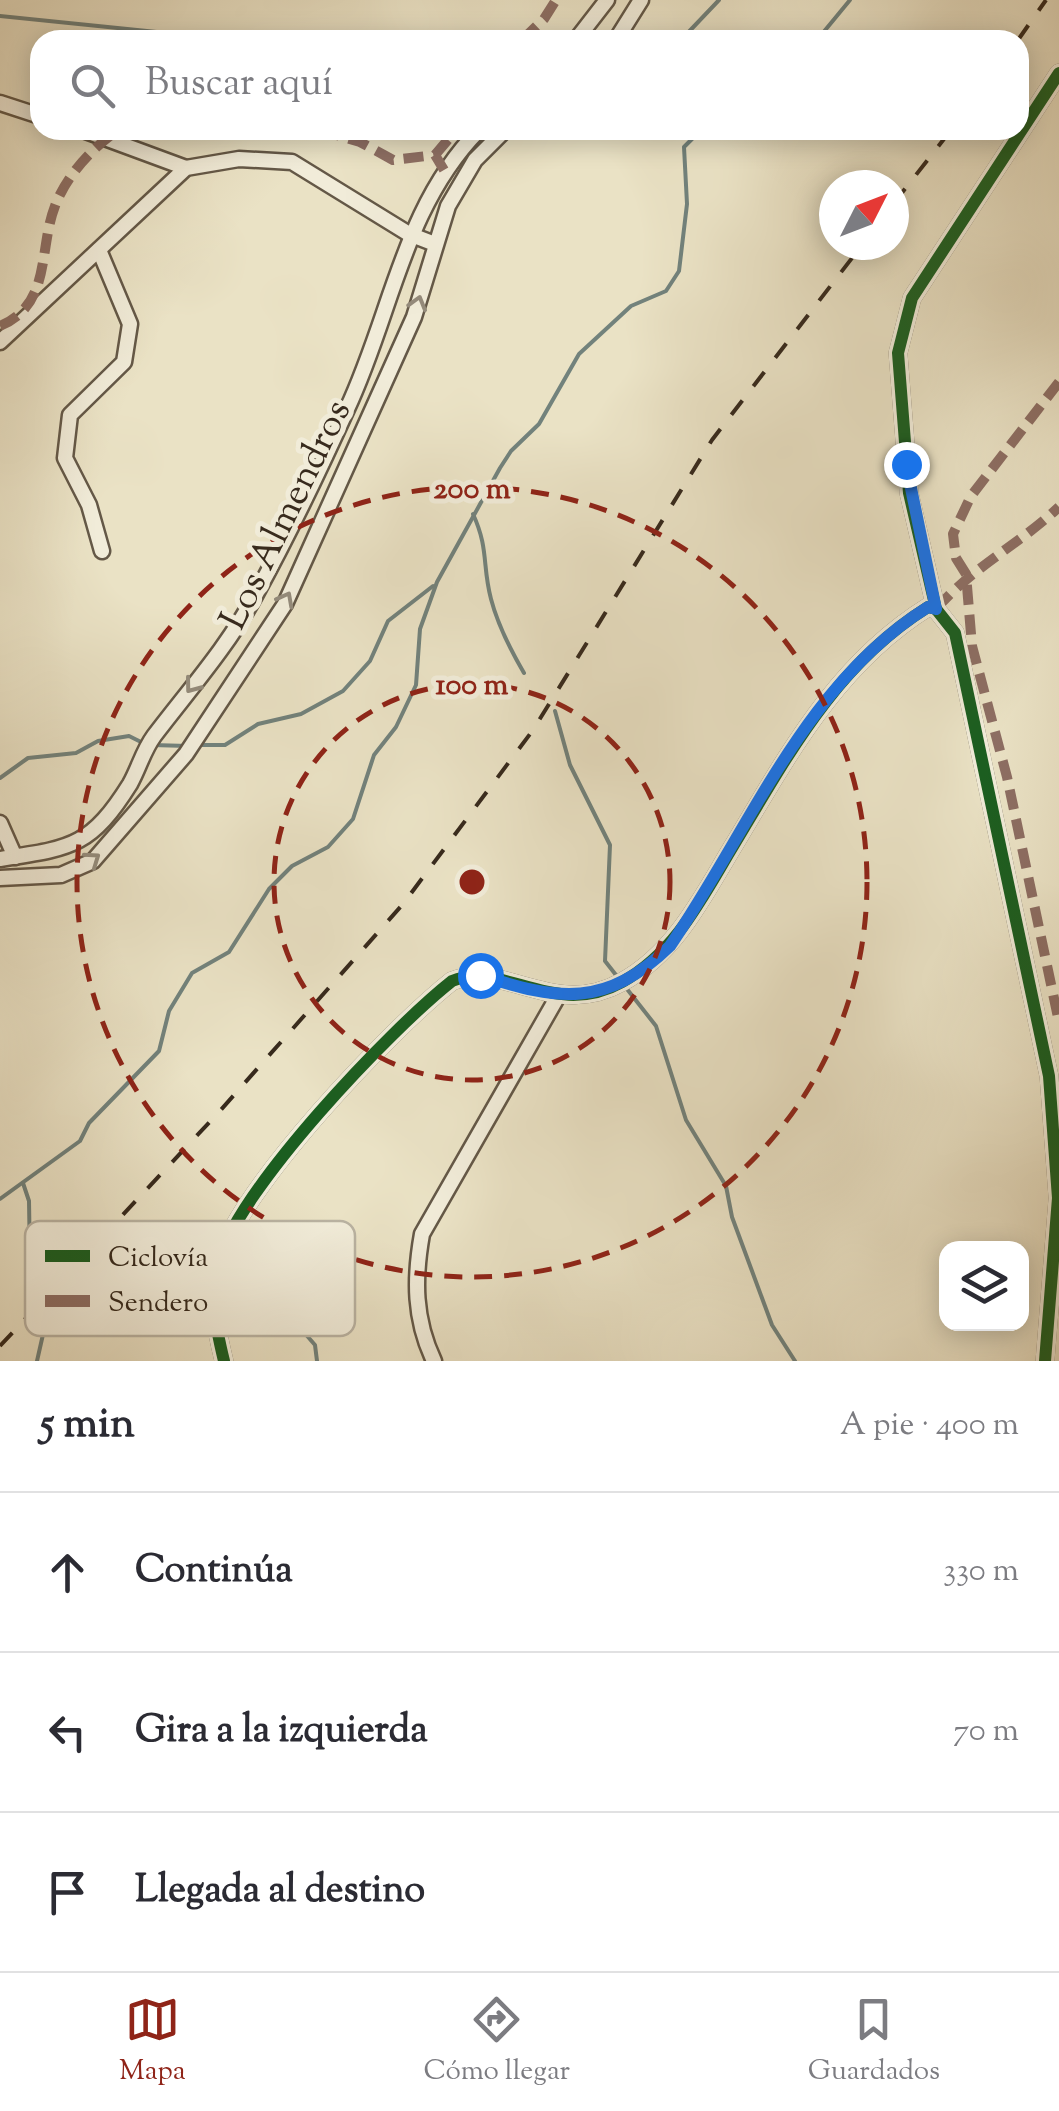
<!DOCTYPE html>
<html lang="es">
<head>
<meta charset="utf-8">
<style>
  body { margin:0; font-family:"Sorts Mill Goudy",serif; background:#f2f2f3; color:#2b2b33 }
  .controls { position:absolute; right:30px; bottom:30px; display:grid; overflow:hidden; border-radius:20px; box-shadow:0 5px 25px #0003 }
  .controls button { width:90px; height:90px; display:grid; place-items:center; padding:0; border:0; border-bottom:2px solid #e1e1e2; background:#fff; color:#2b2b33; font:50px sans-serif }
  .compass { position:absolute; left:819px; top:170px; width:90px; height:90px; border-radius:50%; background:#fff; box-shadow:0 5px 25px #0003; rotate:48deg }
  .stop { position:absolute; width:30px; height:30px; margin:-22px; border:8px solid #1a73e8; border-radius:50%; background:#fff }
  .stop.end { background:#1a73e8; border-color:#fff; box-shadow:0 2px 10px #0008 }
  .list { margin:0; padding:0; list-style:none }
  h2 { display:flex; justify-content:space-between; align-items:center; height:130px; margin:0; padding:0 40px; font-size:42px }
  h2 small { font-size:32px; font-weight:400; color:#7c7c81 }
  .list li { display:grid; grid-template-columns:65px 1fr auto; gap:30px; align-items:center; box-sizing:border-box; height:160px; padding:0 40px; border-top:2px solid #e1e1e2 }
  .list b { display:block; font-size:38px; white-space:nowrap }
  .list em { font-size:32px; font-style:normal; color:#7c7c81 }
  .icon { flex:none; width:55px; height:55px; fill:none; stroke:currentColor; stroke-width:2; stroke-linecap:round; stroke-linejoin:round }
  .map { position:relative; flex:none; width:1059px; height:1361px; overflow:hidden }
  .search { position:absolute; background:#fff; box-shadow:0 5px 25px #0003; left:30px; right:30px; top:30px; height:110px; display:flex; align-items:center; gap:25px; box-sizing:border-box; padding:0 35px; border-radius:30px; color:#7c7c81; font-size:38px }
  .sheet { height:610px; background:#fff }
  nav { display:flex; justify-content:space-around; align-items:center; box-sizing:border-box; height:140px; border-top:2px solid #e1e1e2; background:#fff; font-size:28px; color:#7c7c81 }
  nav a { display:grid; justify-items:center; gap:5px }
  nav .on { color:#8f2418 }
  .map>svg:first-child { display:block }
</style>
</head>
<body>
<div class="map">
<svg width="1059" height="1361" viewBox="0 0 1059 1361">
  <rect width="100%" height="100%" fill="#eae2c5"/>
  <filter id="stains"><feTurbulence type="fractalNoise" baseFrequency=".002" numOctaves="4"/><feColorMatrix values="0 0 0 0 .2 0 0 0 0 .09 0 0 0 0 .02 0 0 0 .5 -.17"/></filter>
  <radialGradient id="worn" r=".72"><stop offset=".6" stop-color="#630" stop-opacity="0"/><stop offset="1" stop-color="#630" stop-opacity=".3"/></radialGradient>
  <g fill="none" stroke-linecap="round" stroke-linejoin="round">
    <g stroke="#72827c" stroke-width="4">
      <polyline points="0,16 235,40"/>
      <polyline points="681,40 719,0"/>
      <polyline points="817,40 850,0"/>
      <path d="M473,514C489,549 482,565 491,599C498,626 510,649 524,673"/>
      <polyline points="555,711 570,765 610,845 605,961 656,1026 686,1120 726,1186 732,1217 772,1325 795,1361"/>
      <polyline points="152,745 188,746"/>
      <polyline points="197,745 225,745 258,724 301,714 343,691 370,661 388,621 433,586"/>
      <polyline points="0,778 28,758 76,753 98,741 129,736 143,743"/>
      <polyline points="23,1183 29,1201 30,1262"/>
      <polyline points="0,1199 80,1141 89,1123 159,1051 169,1011 192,973 229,952 269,889 292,866 328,847 353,819 374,755 396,727 416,685 420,629 437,582 500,468 511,451 539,424 579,354 631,306 666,291 679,271 687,204 684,147 701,130"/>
      <polyline points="254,1260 282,1307 315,1345 317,1361"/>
      <polyline points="37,1361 44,1330"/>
    </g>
    <g stroke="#645847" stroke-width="19">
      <g id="street">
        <polyline points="576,40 607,0"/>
        <polyline points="616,40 641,0"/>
        <polyline points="0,103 40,116"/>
        <polyline points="83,130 186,168"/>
        <polyline points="99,250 130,324 124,362 70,415 65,458 89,505 102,551"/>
        <polyline points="0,342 186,168 239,159 292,162 409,234 435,244"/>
        <polyline points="0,823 15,857"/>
        <path d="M0,859C70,848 90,848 130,784C139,768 143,751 154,736C189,690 229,645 256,594C289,534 319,471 347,409C392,314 403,207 479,130"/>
        <polyline points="0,878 61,875 93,861 186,754 285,604 414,317 448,206 475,160 505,130"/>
        <path d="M224,1361C216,1328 209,1296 218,1263C239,1188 390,1030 452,981C503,960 554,1020 622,982C675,953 702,898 732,848C787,757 835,665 928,607L936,609"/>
        <path d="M434,1361C414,1319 414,1279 422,1234L558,996"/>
        <polyline points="1045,1361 1058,1198 1049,1076 955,633 936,609 909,493 898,353 912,298 1059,73"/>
      </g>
    </g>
    <use href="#street" stroke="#f1ecd9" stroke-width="14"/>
    <g stroke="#372a1d" stroke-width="4" stroke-dasharray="18 18" stroke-linecap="butt">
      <polyline points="1018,40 1046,0"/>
      <polyline points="894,203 951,130"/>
      <polyline points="0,1346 219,1112 403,904 533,730 712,440 862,245"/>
    </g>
    <g stroke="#8d6e63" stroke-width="10" stroke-dasharray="20 10" stroke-linecap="butt">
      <polyline points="522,40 544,19 556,0"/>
      <polyline points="320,130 360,142 393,160 435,155 444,170"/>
      <polyline points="435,155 456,130"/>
      <path d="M0,326C52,304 38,250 55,206C66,176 93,147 118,130"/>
      <polyline points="1059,382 971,496 953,534 956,558 966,574 972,646 1007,777 1059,1022"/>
      <path d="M936,609C974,566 1017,546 1059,507"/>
    </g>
    <g stroke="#f1ecd9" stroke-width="19">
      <g id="cycleway">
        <path d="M224,1361C216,1328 209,1296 218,1263C239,1188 390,1030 452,981C503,960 554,1020 622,982C675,953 702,898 732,848C787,757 835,665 928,607L936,609"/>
        <polyline points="1045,1361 1058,1198 1049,1076 955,633 936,609 909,493 898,353 912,298 1059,73"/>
      </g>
    </g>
    <use href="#cycleway" stroke="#1b5e20" stroke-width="12"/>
  </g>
  <defs><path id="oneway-chevron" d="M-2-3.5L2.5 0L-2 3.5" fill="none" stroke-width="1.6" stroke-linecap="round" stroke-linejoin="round" transform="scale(2.5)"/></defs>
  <g stroke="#948b7b">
    <use href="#oneway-chevron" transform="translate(418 303) rotate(-74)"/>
    <use href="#oneway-chevron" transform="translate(286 599) rotate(-62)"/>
    <use href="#oneway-chevron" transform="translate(192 686) rotate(127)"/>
    <use href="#oneway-chevron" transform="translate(93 859) rotate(-35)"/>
  </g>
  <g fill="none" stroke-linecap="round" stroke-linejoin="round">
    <path stroke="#1a73e8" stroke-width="12" d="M480,975C559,1001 606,1008 670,946C750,830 804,684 928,607L936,609L906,464"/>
  </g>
  <g fill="none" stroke="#8f2418" stroke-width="5" stroke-dasharray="18 12">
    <circle cx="472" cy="882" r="198"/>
    <circle cx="472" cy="882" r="395"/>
  </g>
  <g text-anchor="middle" stroke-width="10" stroke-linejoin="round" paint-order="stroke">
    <g font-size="38" fill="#372a1d" stroke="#f1ecd9">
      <text transform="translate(284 514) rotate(-64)" y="13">Los Almendros</text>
    </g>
  </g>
  <rect x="25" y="1221" width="330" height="115" rx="15" fill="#f1ecd9" stroke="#b9b2a1" stroke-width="2.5"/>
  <rect x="45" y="1250" width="45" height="12" fill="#1b5e20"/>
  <rect x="45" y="1295" width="45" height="12" fill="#8d6e63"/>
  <g font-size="28" fill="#372a1d">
    <text x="108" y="1266">Ciclovía</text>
    <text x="108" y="1311">Sendero</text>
  </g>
  <circle cx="472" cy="882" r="15" fill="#8f2418" stroke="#f1ecd9" stroke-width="5"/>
  <g font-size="30" text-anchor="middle" font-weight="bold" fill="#8f2418" stroke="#f1ecd9" stroke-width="10" stroke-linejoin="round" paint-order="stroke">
    <text x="472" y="498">200 m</text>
    <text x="472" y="694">100 m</text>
  </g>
  <rect width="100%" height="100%" filter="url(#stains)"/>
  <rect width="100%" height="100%" fill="url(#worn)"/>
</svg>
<div class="controls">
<button><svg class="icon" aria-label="layers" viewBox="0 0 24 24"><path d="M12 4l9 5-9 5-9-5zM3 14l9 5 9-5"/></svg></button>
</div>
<svg class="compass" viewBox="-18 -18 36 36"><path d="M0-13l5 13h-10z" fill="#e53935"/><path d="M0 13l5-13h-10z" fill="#7c7c81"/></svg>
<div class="stop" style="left:480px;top:975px"></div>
<div class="stop end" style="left:906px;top:464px"></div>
<div class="search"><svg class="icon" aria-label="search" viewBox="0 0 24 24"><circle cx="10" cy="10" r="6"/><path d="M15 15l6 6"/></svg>Buscar aquí</div>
</div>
<section class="sheet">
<h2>5 min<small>A pie · 400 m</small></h2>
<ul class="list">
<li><svg class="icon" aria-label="ahead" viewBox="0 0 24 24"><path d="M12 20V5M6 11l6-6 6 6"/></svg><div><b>Continúa</b></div><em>330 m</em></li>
<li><svg class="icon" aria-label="left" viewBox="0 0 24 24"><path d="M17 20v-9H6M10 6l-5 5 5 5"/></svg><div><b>Gira a la izquierda</b></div><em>70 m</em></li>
<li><svg class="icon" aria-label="arrive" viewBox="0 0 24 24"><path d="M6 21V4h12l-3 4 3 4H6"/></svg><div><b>Llegada al destino</b></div></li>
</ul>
</section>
<nav>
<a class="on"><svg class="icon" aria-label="map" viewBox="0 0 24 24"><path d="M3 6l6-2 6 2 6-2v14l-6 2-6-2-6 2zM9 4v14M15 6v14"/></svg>Mapa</a>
<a><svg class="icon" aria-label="directions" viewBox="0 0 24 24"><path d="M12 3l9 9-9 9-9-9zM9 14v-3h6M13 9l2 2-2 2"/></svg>Cómo llegar</a>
<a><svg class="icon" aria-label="saved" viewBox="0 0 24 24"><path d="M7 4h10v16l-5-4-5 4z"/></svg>Guardados</a>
</nav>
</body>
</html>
